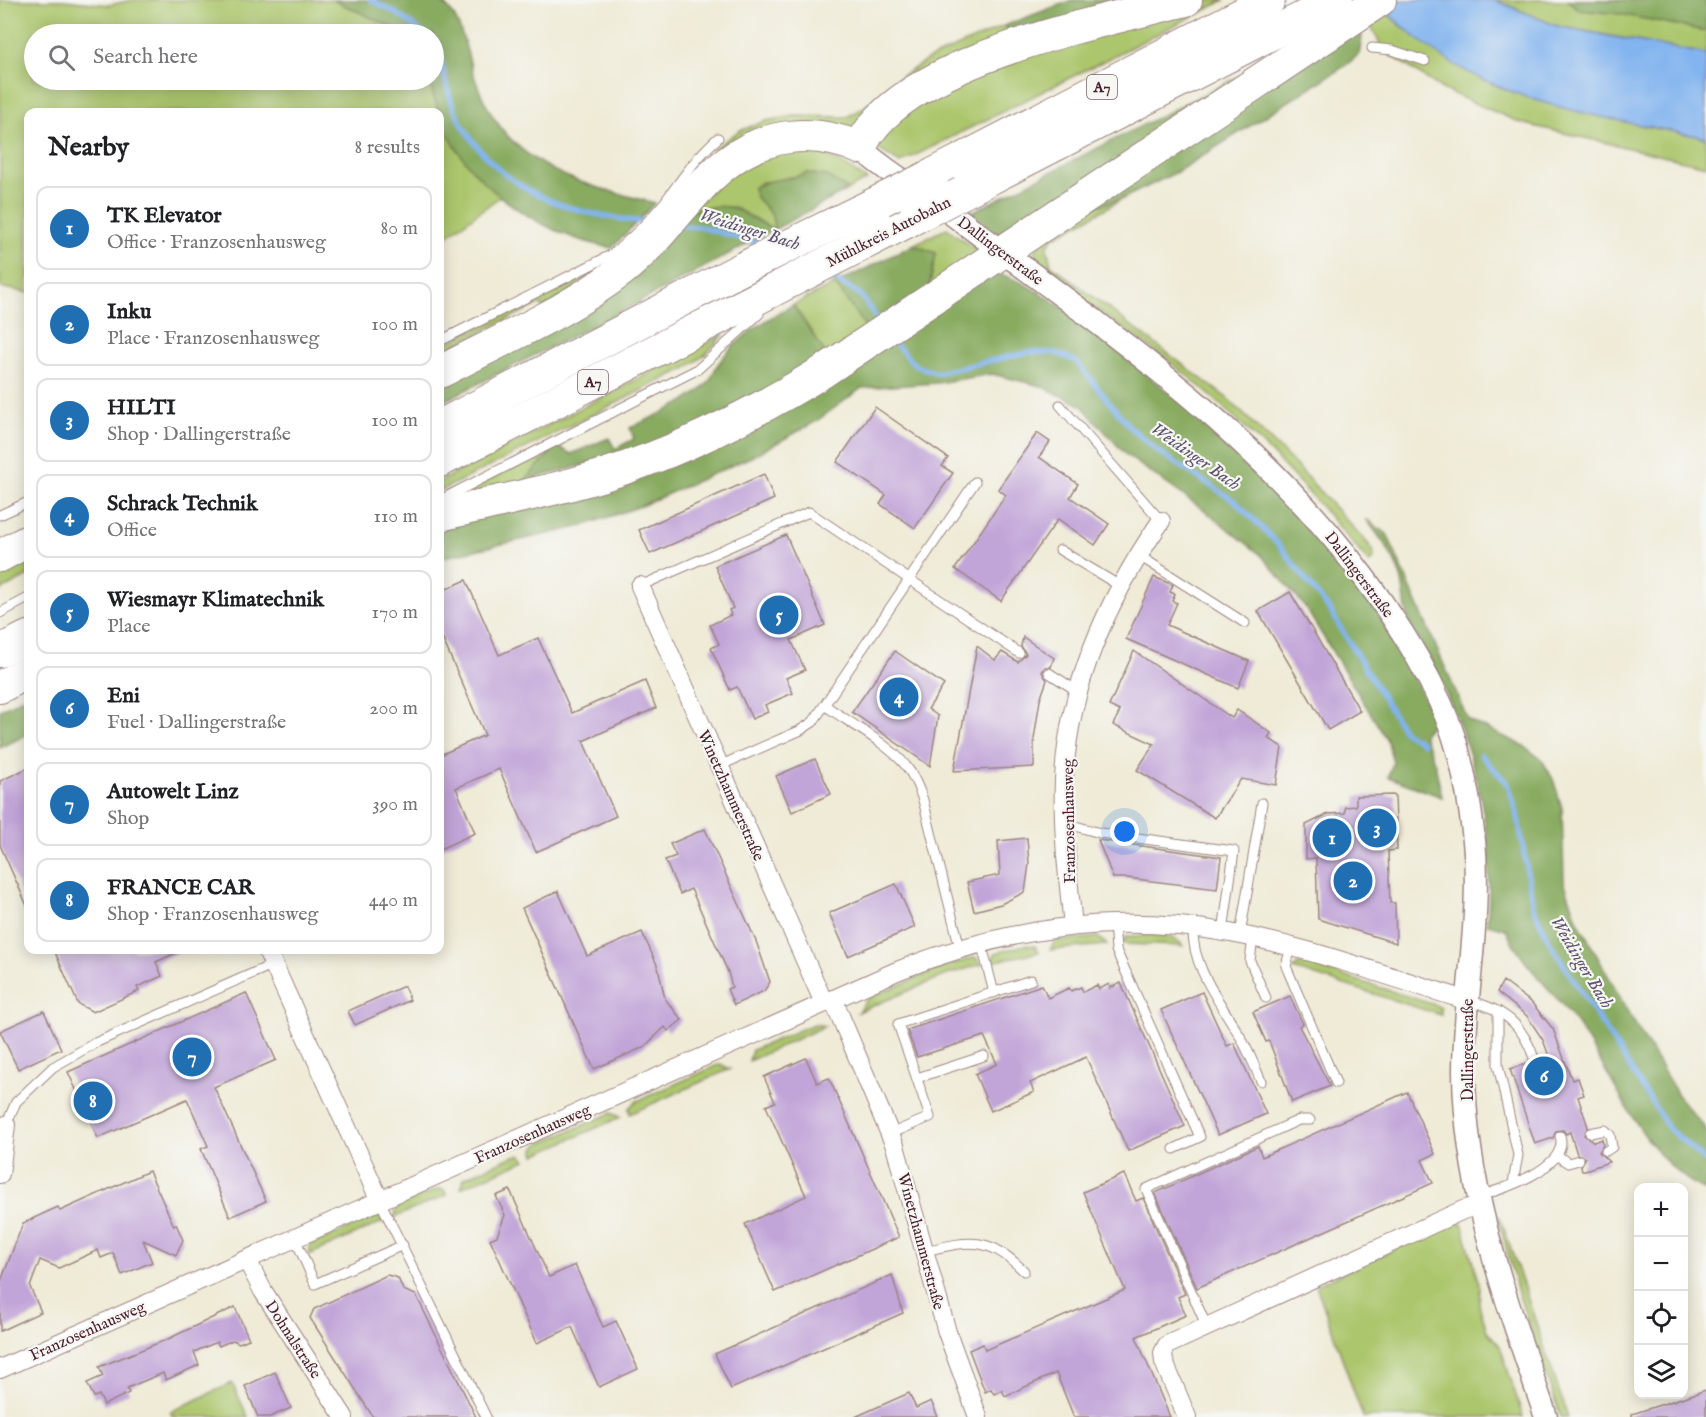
<!DOCTYPE html>
<html lang="en">
<head>
<meta charset="utf-8">
<style>
  body { margin:0; font-family:"IM FELL English",serif; background:#f2f2f2; color:#202124 }
  .controls { position:absolute; right:18px; bottom:18px; display:grid; overflow:hidden; border-radius:12px; box-shadow:0 3px 15px #0003 }
  .controls button { width:54px; height:54px; display:grid; place-items:center; padding:0; border:0; border-bottom:2px solid #e0e0e0; background:#fff; color:#202124; font:30px sans-serif }
  .you { position:absolute; left:1125px; top:832px; width:21px; height:21px; margin:-15px; border:4px solid #fff; border-radius:50%; background:#1a73e8; box-shadow:0 0 0 9px #1a73e833 }
  .badge { display:grid; place-items:center; width:39px; height:39px; border-radius:50%; background:#1f6fb2; color:#fff; font-size:20px; font-weight:700 }
  .pin { position:absolute; translate:-50% -50%; border:3px solid #fff; box-shadow:0 2px 6px #0006 }
  .list { margin:0; padding:0; list-style:none }
  h2 { display:flex; justify-content:space-between; align-items:center; height:78px; margin:0; padding:0 24px; font-size:26px }
  h2 small { font-size:20px; font-weight:400; color:#757577 }
  .list li { display:grid; grid-template-columns:39px 1fr auto; gap:18px; align-items:center; box-sizing:border-box; height:84px; margin:0 12px 12px; padding:0 12px; border:2px solid #e0e0e0; border-radius:12px }
  .list b { display:block; font-size:22px; white-space:nowrap }
  .list p { margin:0; font-size:20px; white-space:nowrap; color:#757577 }
  .list em { font-size:20px; font-style:normal; color:#757577 }
  .icon { flex:none; width:33px; height:33px; fill:none; stroke:currentColor; stroke-width:2; stroke-linecap:round; stroke-linejoin:round }
  .map { position:relative; flex:none; width:1706px; height:1417px; overflow:hidden }
  .search { position:absolute; background:#fff; box-shadow:0 3px 15px #0003; left:24px; top:24px; width:420px; height:66px; display:flex; align-items:center; gap:15px; box-sizing:border-box; padding:0 21px; border-radius:33px; color:#757577; font-size:22px }
  .panel { position:absolute; background:#fff; box-shadow:0 3px 15px #0003; left:24px; top:108px; width:420px; height:846px; border-radius:12px }
  .map>svg:first-child { display:block }
</style>
</head>
<body>
<div class="map">
<svg width="1706" height="1417" viewBox="0 0 1706 1417">
  <rect width="100%" height="100%" fill="#f6f6f2"/>
  <filter id="ink" filterUnits="userSpaceOnUse"><feTurbulence type="fractalNoise" baseFrequency=".0167" numOctaves="2"/><feDisplacementMap in="SourceGraphic" scale="12" xChannelSelector="R" yChannelSelector="G"/><feConvolveMatrix kernelMatrix="1 2 1 2 8 2 1 2 1" color-interpolation-filters="sRGB"/></filter>
  <filter id="wash" filterUnits="userSpaceOnUse"><feTurbulence type="fractalNoise" baseFrequency=".008" numOctaves="4" result="noise"/><feDisplacementMap in="SourceGraphic" scale="24" xChannelSelector="R" yChannelSelector="G"/><feGaussianBlur stdDeviation="1.35" result="paint"/><feColorMatrix in="noise" values="0 0 0 0 0 0 0 0 0 0 0 0 0 0 0 0 0 1.4 0 .05"/><feComposite in="paint" operator="in"/></filter>
  <g filter="url(#wash)">
    <rect width="100%" height="100%" fill="#efebd7"/>
    <g fill="#abc66c" stroke="#7a724c" stroke-width="1.5">
      <path d="M0,0H64L109,5L132,0H333L407,34H34V80H429C443,127 464,162 501,196L440,241V112H28V293L0,287Z"/>
      <polygon points="1212,0 1225,0 900,163 878,149 875,137 944,81"/>
      <polygon points="1495,0 1706,0 1706,54 1557,26"/>
      <path d="M1383,10C1484,102 1578,111 1706,138V166L1521,123L1444,90L1390,55L1380,44L1368,20Z"/>
      <polygon points="1004,26 1024,38 856,133 794,128 544,309 539,304 440,352 440,346 586,275 628,249 700,164 715,148 739,131 766,121 794,116 847,117 863,108 900,77 929,59"/>
      <polygon points="809,148 839,161 867,180 848,190 827,176 807,173 791,180 762,182 753,188 756,197 772,215 775,230 733,207 691,211 745,157"/>
      <path d="M1124,198L1053,238L1047,247L1051,265L1227,398L1291,460L1364,539L1373,550L1374,558L1369,563C1313,494 1252,429 1184,373C1137,336 1087,305 1041,267L1035,259V249L1077,212Z"/>
      <polygon points="947,228 978,251 928,293 936,253 913,245"/>
      <polygon points="835,284 870,333 830,360 793,305"/>
      <polygon points="724,334 706,354 686,368 440,491 440,481"/>
      <polygon points="557,446 525,481 440,504"/>
      <polygon points="28,549 28,576 0,591 0,563"/>
      <path d="M1129,936C1145,936 1173,931 1183,946L1121,944L1125,938Z"/>
      <polygon points="1098,937 1107,945 1050,950 1055,941"/>
      <polygon points="1025,945 1035,946 1039,952 992,962 995,953"/>
      <polygon points="975,957 982,964 944,976 858,1012 866,1000 873,996 941,968"/>
      <polygon points="1298,964 1306,964 1435,1005 1441,1008 1441,1015 1293,969"/>
      <polygon points="814,1024 825,1026 749,1061 752,1050"/>
      <polygon points="720,1064 730,1069 630,1114 629,1108 635,1102"/>
      <polygon points="611,1113 621,1117 535,1155 534,1150 539,1144"/>
      <polygon points="521,1155 526,1160 461,1188 464,1178 513,1156"/>
      <polygon points="438,1189 444,1190 447,1195 396,1217 395,1212 399,1206"/>
      <polygon points="377,1216 385,1221 309,1255 310,1245"/>
      <polygon points="1500,1217 1568,1417 1561,1417 1519,1296 1498,1218"/>
      <polygon points="1454,1222 1462,1223 1480,1288 1479,1305 1487,1331 1500,1346 1523,1417 1363,1417 1316,1285"/>
      <polygon points="232,1383 248,1417 173,1417 170,1412"/>
    </g>
    <g fill="#88ab60" stroke="#696546" stroke-width="1.5">
      <path d="M333,0H439C461,14 466,50 473,73C503,166 571,182 655,203L612,248C546,236 478,193 447,132C439,115 434,97 429,80H434V34H407Z"/>
      <polygon points="1072,0 1160,0 1024,38 1004,26"/>
      <polygon points="1568,0 1706,0 1706,31 1620,14 1579,10"/>
      <polygon points="1358,27 1362,37 1359,54 1345,66 1175,173 1124,198 1077,212"/>
      <polygon points="1292,49 1002,238 972,212"/>
      <path d="M806,173L827,176L848,190L628,308L440,403V380L691,211C737,199 735,212 774,229L772,215L756,197L753,188C769,177 789,181 806,173Z"/>
      <polygon points="913,245 936,253 928,293 870,333 835,284"/>
      <path d="M995,273C1038,283 1083,324 1117,351C1210,424 1301,503 1369,601C1395,638 1415,679 1435,720L1423,734L1435,764L1442,797L1388,777L1393,762L1387,740L1305,607L1261,555L1204,510L1126,455L1081,405L1041,386L992,374L937,383L862,388L815,422L753,456L641,506L579,527L440,558V524L558,496Z"/>
      <path d="M793,305L830,360L677,440L524,481L557,446L571,454L609,438L615,449L634,439L630,428C652,417 691,402 707,384C712,379 714,370 718,364C738,336 764,321 793,305Z"/>
      <path d="M1366,519L1387,534L1468,720L1524,746L1542,760L1553,779L1562,808L1564,881L1577,919L1628,1012L1679,1097L1706,1129V1191C1638,1156 1617,1078 1574,1020C1552,989 1520,964 1506,929L1487,924C1496,840 1477,754 1439,678C1430,659 1418,641 1409,621C1404,609 1405,591 1401,577C1394,555 1380,537 1366,519Z"/>
      <polygon points="28,695 28,734 0,748 0,710"/>
    </g>
    <path fill="#82b4ef" stroke="#666a8d" stroke-width="1.5" d="M1373,0H1495L1557,26L1706,54V138C1625,121 1541,111 1468,72C1432,53 1402,27 1373,0Z"/>
    <g fill="none" stroke-linecap="round" stroke-linejoin="round">
      <g stroke="#82b4ef" stroke-width="5">
        <polyline points="371,0 396,13 425,34"/>
        <path d="M434,47L440,55C445,77 449,102 460,121C500,192 569,215 646,222"/>
        <polyline points="682,226 701,227 763,245"/>
        <polyline points="828,276 860,294 880,323"/>
        <polyline points="890,338 916,366 937,373 1029,352 1056,353 1076,361 1130,427 1160,453 1235,501 1280,546 1331,612 1404,732 1423,743"/>
        <polyline points="1481,755 1508,784 1518,817 1533,907 1550,943 1669,1129 1706,1161"/>
      </g>
    </g>
    <g id="blocks">
      <g fill="#c1a4d8">
        <polygon points="875,407 948,458 942,466 953,473 915,528 880,504 886,495 837,462"/>
        <polygon points="1037,433 1050,442 1039,457 1078,484 1070,497 1109,524 1095,545 1058,519 1001,601 955,569 1006,495 998,489"/>
        <polygon points="764,474 774,499 650,554 639,530"/>
        <polygon points="786,535 825,625 791,640 805,670 786,678 793,693 765,705 768,712 752,719 737,687 730,690 711,648 719,644 710,625 731,615 729,610 733,608 715,566"/>
        <polygon points="1154,577 1173,585 1170,592 1175,594 1172,601 1177,603 1167,625 1249,661 1238,688 1126,639"/>
        <polygon points="466,580 499,655 538,638 572,713 645,681 656,708 583,741 616,816 536,852 499,769 456,788 475,833 440,849 440,755 485,735 440,633 440,592"/>
        <polygon points="1290,592 1360,711 1328,730 1258,611"/>
        <polygon points="1023,637 1054,658 1051,667 1045,667 1042,672 1047,680 1040,700 1034,739 1034,767 954,771 977,646 995,660 1002,652 1018,662 1026,654 1021,646"/>
        <polygon points="895,651 944,685 928,709 938,716 930,766 852,712"/>
        <polygon points="1134,651 1232,718 1237,710 1271,733 1268,738 1282,747 1276,785 1241,779 1215,818 1137,770 1154,744 1113,725 1120,711 1109,706"/>
        <polygon points="815,759 831,794 792,812 776,776"/>
        <polygon points="28,768 28,908 0,845 0,781"/>
        <polygon points="1395,795 1397,850 1388,851 1390,903 1395,903 1396,943 1318,919 1316,858 1306,859 1306,825 1328,814 1345,813 1345,807 1356,806 1356,796"/>
        <polygon points="705,829 756,941 770,982 764,991 734,1005 727,989 732,987 728,972 691,889 680,894 665,860 676,856 670,844"/>
        <polygon points="1027,838 1029,864 1025,892 1001,904 974,911 967,882 1000,875 998,841"/>
        <polygon points="1098,840 1221,857 1217,889 1127,878 1113,878"/>
        <polygon points="896,884 915,927 848,956 829,913"/>
        <polygon points="558,891 587,956 642,932 658,967 665,999 682,1020 668,1031 665,1027 644,1047 594,1069 522,908"/>
        <polygon points="54,950 183,950 156,962 162,976 137,987 139,991 93,1012 78,1004"/>
        <polygon points="1503,981 1532,1003 1553,1029 1572,1080 1578,1078 1584,1095 1578,1097 1588,1127 1584,1135 1594,1142 1602,1139 1603,1145 1599,1152 1609,1162 1582,1171 1581,1166 1585,1158 1577,1154 1570,1132 1566,1134 1563,1130 1556,1131 1553,1138 1535,1144 1510,1069 1529,1063 1537,1067 1541,1059 1549,1056 1543,1040 1527,1016 1497,992"/>
        <polygon points="1121,983 1185,1126 1128,1151 1086,1057 1030,1083 1034,1092 991,1111 975,1074 997,1064 984,1036 917,1057 907,1030 1042,985 1048,998 1069,988 1071,991 1081,987 1083,992 1097,985 1099,989 1109,984 1110,988"/>
        <polygon points="404,986 410,1000 355,1025 348,1011"/>
        <polygon points="1202,992 1227,1046 1234,1043 1266,1114 1218,1135 1161,1010"/>
        <polygon points="246,993 276,1060 214,1087 266,1201 230,1217 201,1149 208,1146 187,1099 98,1138 68,1072"/>
        <polygon points="1290,996 1303,1024 1299,1026 1330,1086 1292,1102 1269,1041 1266,1042 1253,1012"/>
        <polygon points="44,1011 61,1049 18,1069 0,1031"/>
        <polygon points="806,1058 817,1083 829,1078 899,1237 775,1292 745,1224 806,1196 766,1106 775,1102 764,1077"/>
        <polygon points="1407,1092 1435,1154 1422,1160 1433,1183 1197,1288 1155,1193 1258,1146 1262,1157"/>
        <polygon points="149,1171 174,1226 176,1224 183,1240 176,1255 143,1240 152,1262 122,1275 113,1253 101,1258 98,1250 59,1268 40,1260 30,1287 41,1312 0,1331 0,1284 23,1223 58,1207 60,1211"/>
        <polygon points="1124,1174 1136,1201 1143,1198 1185,1294 1178,1297 1186,1315 1136,1337 1170,1417 1074,1417 1056,1373 1005,1396 1002,1390 994,1394 991,1389 985,1392 969,1350 983,1344 985,1350 1125,1290 1083,1192"/>
        <polygon points="510,1190 549,1277 575,1265 603,1327 616,1321 638,1369 599,1387 572,1327 537,1343 490,1239 497,1236 505,1215 496,1196"/>
        <polygon points="387,1275 398,1278 403,1290 416,1295 476,1417 373,1417 310,1318 314,1309"/>
        <polygon points="892,1275 903,1313 731,1389 715,1354"/>
        <polygon points="235,1307 249,1339 239,1343 233,1340 219,1346 217,1342 194,1352 199,1365 166,1380 163,1373 127,1388 129,1393 104,1405 99,1395 94,1397 87,1383 103,1376 99,1367 168,1339"/>
        <polygon points="275,1372 291,1408 270,1417 258,1417 245,1386"/>
        <polygon points="1706,1390 1706,1417 1632,1417 1632,1414"/>
        <polygon points="909,1393 916,1408 931,1401 938,1417 855,1417"/>
      </g>
    </g>
  </g>
  <g filter="url(#ink)">
    <use href="#blocks" fill-opacity="0" stroke="#9c8581" stroke-width="1.5"/>
    <g fill="none" stroke-linecap="round" stroke-linejoin="round">
      <g stroke="#9c8581" stroke-width="11">
        <g id="service">
          <polyline points="1372,48 1392,50 1425,61"/>
          <path d="M440,341L611,255C630,240 648,222 664,203C681,180 696,157 718,138"/>
          <polyline points="1060,405 1161,521"/>
          <polyline points="440,500 698,369 759,314"/>
          <polyline points="0,515 28,502"/>
          <polyline points="1060,550 1120,586"/>
          <polyline points="1138,555 1245,623"/>
          <polyline points="640,586 809,512 1019,653"/>
          <polyline points="0,613 28,598"/>
          <polyline points="1049,673 1079,692"/>
          <path d="M826,706C848,722 890,745 906,766C914,776 919,788 923,800L960,948"/>
          <polyline points="719,766 799,731 813,722 975,482"/>
          <polyline points="1065,823 1100,833 1234,851 1223,932"/>
          <polyline points="1114,923 1116,950 1200,1137 1174,1149"/>
          <path d="M1193,927C1191,968 1222,1004 1241,1038C1249,1052 1255,1067 1261,1081"/>
          <polyline points="1240,935 1262,803"/>
          <polyline points="1253,938 1250,961 1266,998"/>
          <polyline points="981,942 994,993"/>
          <polyline points="1291,947 1286,966 1288,971 1336,1083"/>
          <path d="M1468,1000C1505,1010 1523,1024 1535,1061"/>
          <polyline points="1498,1011 1498,1065 1518,1155 1513,1183"/>
          <polyline points="917,1078 984,1056"/>
          <polyline points="6,1125 16,1102 53,1067 95,1043 274,964"/>
          <polyline points="1590,1133 1605,1130 1610,1135 1612,1147 1606,1151"/>
          <polyline points="890,1134 930,1117 898,1024 1031,980"/>
          <polyline points="1558,1156 1568,1163 1579,1160"/>
          <path d="M1478,1196C1502,1190 1570,1167 1560,1136"/>
          <polyline points="380,1201 486,1417"/>
          <polyline points="295,1238 315,1284 403,1245"/>
          <path d="M925,1251C971,1240 988,1236 1024,1271"/>
          <polyline points="1206,1325 1146,1189 1299,1120 1310,1120"/>
        </g>
      </g>
      <g stroke="#9c8581" stroke-width="20">
        <g id="minor">
          <polyline points="640,586 824,1003"/>
          <path d="M1073,926C1068,878 1062,828 1064,780C1068,685 1108,598 1161,521"/>
          <polyline points="267,950 380,1201"/>
          <polyline points="833,999 895,1146 947,1332 978,1417"/>
          <polyline points="0,1174 6,1125"/>
          <polyline points="247,1260 263,1291 344,1417"/>
          <path d="M0,1369L897,971C1005,928 1114,912 1230,933C1310,947 1388,977 1466,1000"/>
          <polyline points="1187,1417 1164,1362 1163,1353 1167,1345 1463,1210 1480,1205"/>
        </g>
      </g>
      <g stroke="#9c8581" stroke-width="25">
        <path id="tertiary" d="M860,148C891,176 927,195 960,220C1097,323 1238,419 1346,554C1387,606 1426,663 1450,726C1462,759 1469,797 1473,832C1483,911 1464,992 1464,1072C1465,1193 1508,1304 1546,1417"/>
      </g>
      <g stroke="#9c8581" stroke-width="34">
        <g id="motorway">
          <polyline points="934,174 1269,0"/>
          <polyline points="962,193 1337,0"/>
          <path d="M440,372C500,340 568,312 622,270C680,225 709,147 789,137C814,134 837,138 860,148C897,61 1100,22 1186,0"/>
          <polyline points="440,426 745,267 882,200"/>
          <polyline points="440,461 914,218"/>
          <path d="M440,515C506,499 575,487 639,463C705,439 765,407 824,371L1380,0"/>
          <polyline points="0,556 28,541"/>
          <polyline points="0,651 28,637"/>
          <polyline points="0,687 28,672"/>
        </g>
      </g>
      <use href="#service" stroke="#fff" stroke-width="9"/>
      <use href="#minor" stroke="#fff" stroke-width="18"/>
      <use href="#tertiary" stroke="#fff" stroke-width="22"/>
      <use href="#motorway" stroke="#fff" stroke-width="32"/>
      <g stroke="#9c8581" stroke-width="34" stroke-linecap="butt">
        <g id="motorway-bridge">
          <polyline points="882,200 934,174"/>
          <polyline points="914,218 962,193"/>
        </g>
      </g>
      <use href="#motorway-bridge" stroke="#fff" stroke-width="32"/>
    </g>
  </g>
  <g text-anchor="middle" stroke-width="4.5" stroke-linejoin="round" paint-order="stroke">
    <g fill="#f6f6f2" stroke="#7e6067" stroke-width="1.5">
      <rect x="1087" y="75" width="30" height="24" rx="4.5"/>
      <rect x="578" y="370" width="30" height="24" rx="4.5"/>
    </g>
    <g font-size="15" font-weight="bold" fill="#4a1f2b">
      <text x="1102" y="92">A7</text>
      <text x="593" y="387">A7</text>
    </g>
    <g font-size="16" fill="#4a1f2b" stroke="#f6f6f2">
      <text transform="translate(888 231) rotate(-27)" y="6">Mühlkreis Autobahn</text>
      <text transform="translate(1001 250) rotate(37)" y="6">Dallingerstraße</text>
      <text transform="translate(1360 574) rotate(53)" y="6">Dallingerstraße</text>
      <text transform="translate(732 795) rotate(66)" y="6">Winetzhammerstraße</text>
      <text transform="translate(1068 821) rotate(-91)" y="6">Franzosenhausweg</text>
      <text transform="translate(1467 1050) rotate(-90)" y="6">Dallingerstraße</text>
      <text transform="translate(532 1133) rotate(-24)" y="6">Franzosenhausweg</text>
      <text transform="translate(922 1241) rotate(75)" y="6">Winetzhammerstraße</text>
      <text transform="translate(87 1330) rotate(-24)" y="6">Franzosenhausweg</text>
      <text transform="translate(294 1339) rotate(57)" y="6">Dohnalstraße</text>
    </g>
    <g font-size="18" font-style="italic" fill="#5e5370" stroke="#f6f6f2">
      <text transform="translate(750 229) rotate(17)" y="6">Weidinger Bach</text>
      <text transform="translate(1196 456) rotate(35)" y="6">Weidinger Bach</text>
      <text transform="translate(1582 962) rotate(59)" y="6">Weidinger Bach</text>
    </g>
  </g>
</svg>
<div class="controls">
<button>+</button>
<button>−</button>
<button><svg class="icon" aria-label="locate" viewBox="0 0 24 24"><circle cx="12" cy="12" r="6"/><path d="M12 2v4M12 18v4M2 12h4M18 12h4"/></svg></button>
<button><svg class="icon" aria-label="layers" viewBox="0 0 24 24"><path d="M12 4l9 5-9 5-9-5zM3 14l9 5 9-5"/></svg></button>
</div>
<div class="you"></div>
<div class="pin badge" style="left:1332px;top:838px">1</div>
<div class="pin badge" style="left:1353px;top:881px">2</div>
<div class="pin badge" style="left:1377px;top:828px">3</div>
<div class="pin badge" style="left:899px;top:697px">4</div>
<div class="pin badge" style="left:779px;top:615px">5</div>
<div class="pin badge" style="left:1544px;top:1076px">6</div>
<div class="pin badge" style="left:192px;top:1057px">7</div>
<div class="pin badge" style="left:93px;top:1101px">8</div>
<div class="search"><svg class="icon" aria-label="search" viewBox="0 0 24 24"><circle cx="10" cy="10" r="6"/><path d="M15 15l6 6"/></svg>Search here</div>
<section class="panel">
<h2>Nearby<small>8 results</small></h2>
<ul class="list">
<li><span class="badge">1</span><div><b>TK Elevator</b><p>Office · Franzosenhausweg</p></div><em>80 m</em></li>
<li><span class="badge">2</span><div><b>Inku</b><p>Place · Franzosenhausweg</p></div><em>100 m</em></li>
<li><span class="badge">3</span><div><b>HILTI</b><p>Shop · Dallingerstraße</p></div><em>100 m</em></li>
<li><span class="badge">4</span><div><b>Schrack Technik</b><p>Office</p></div><em>110 m</em></li>
<li><span class="badge">5</span><div><b>Wiesmayr Klimatechnik</b><p>Place</p></div><em>170 m</em></li>
<li><span class="badge">6</span><div><b>Eni</b><p>Fuel · Dallingerstraße</p></div><em>200 m</em></li>
<li><span class="badge">7</span><div><b>Autowelt Linz</b><p>Shop</p></div><em>390 m</em></li>
<li><span class="badge">8</span><div><b>FRANCE CAR</b><p>Shop · Franzosenhausweg</p></div><em>440 m</em></li>
</ul>
</section>
</div>
</body>
</html>
